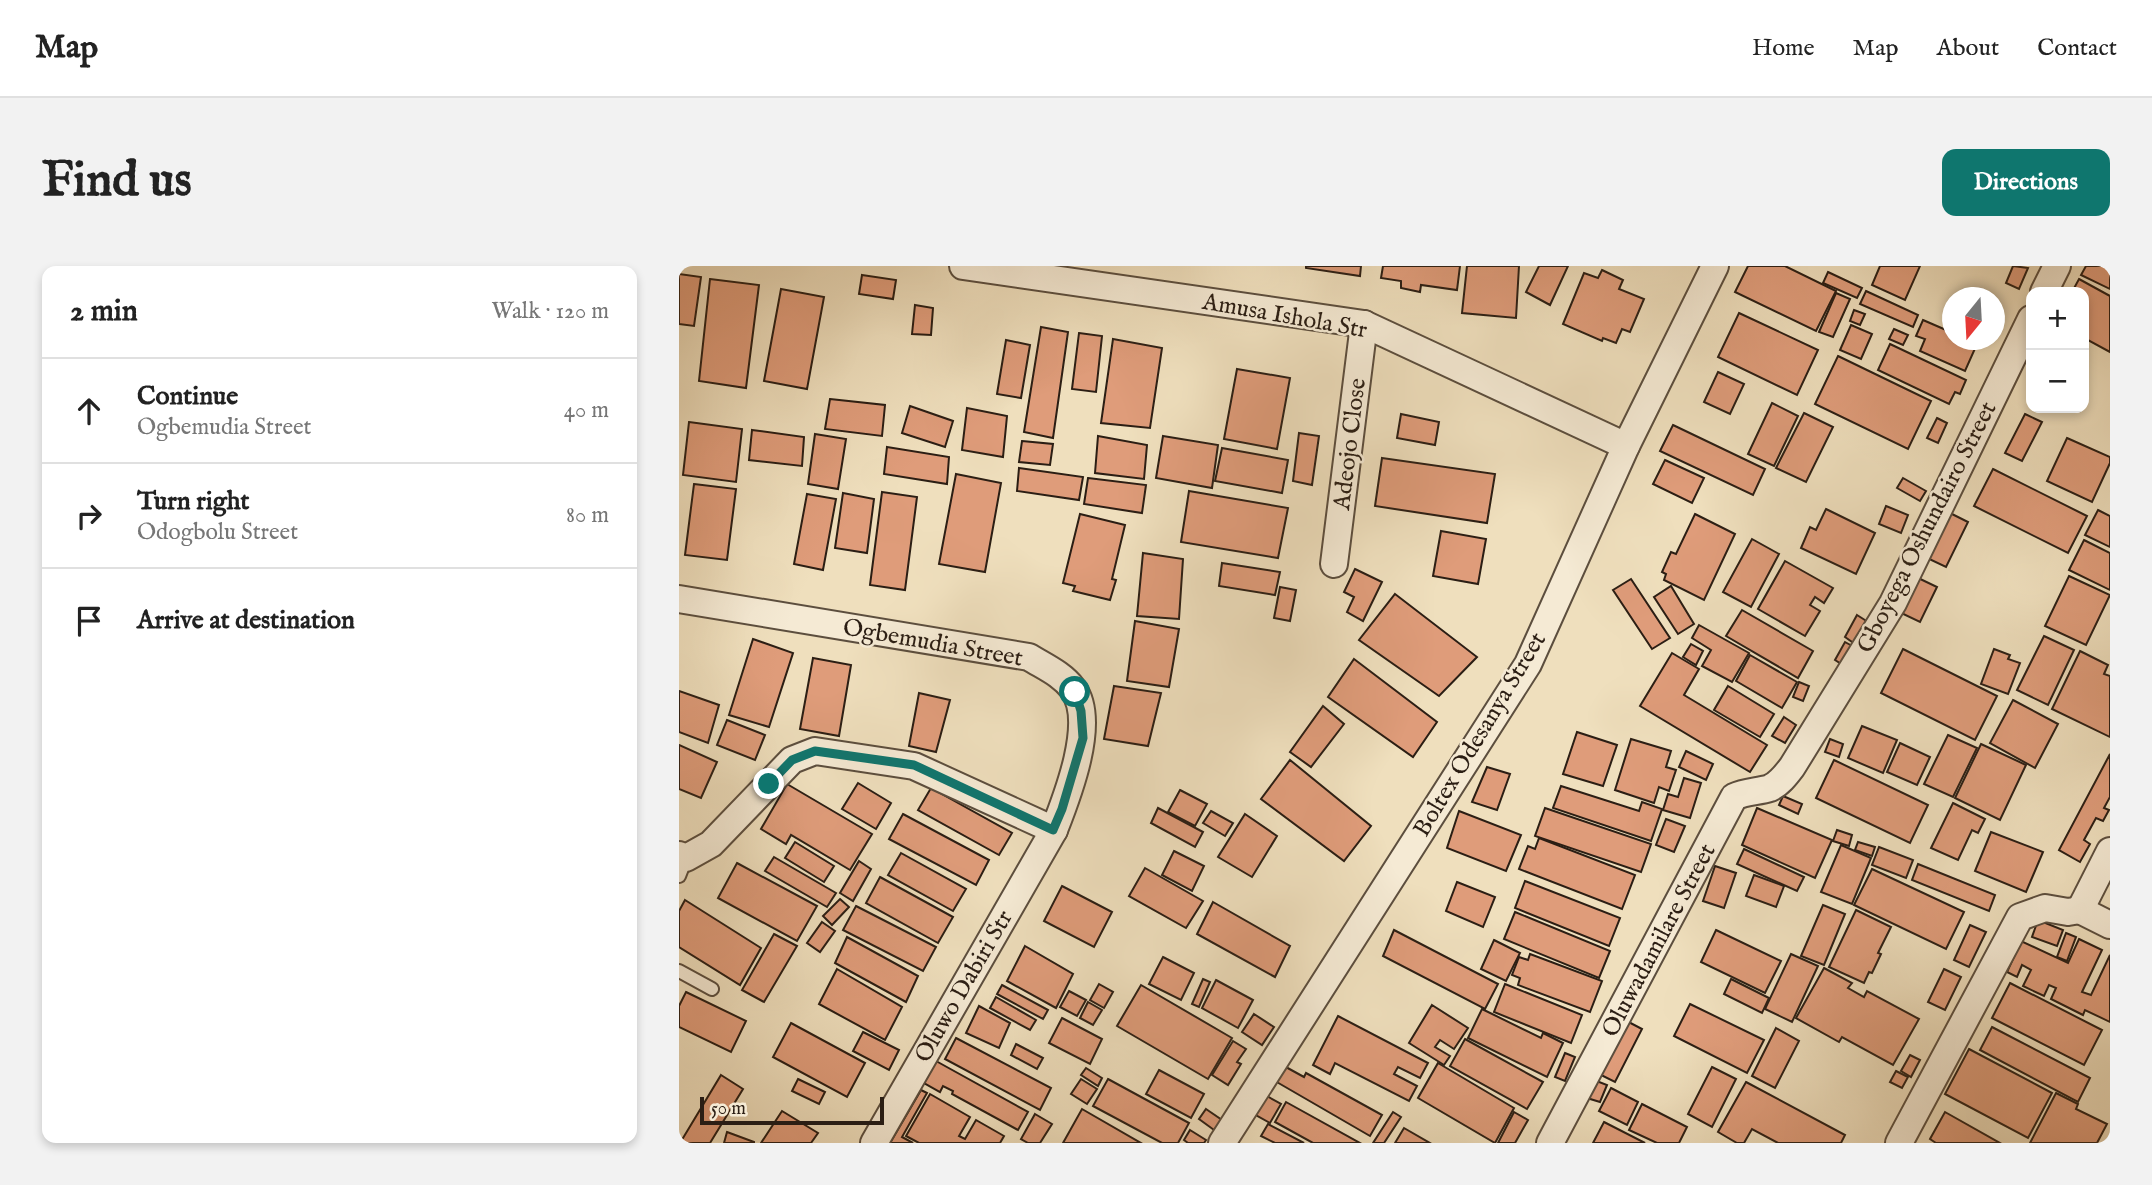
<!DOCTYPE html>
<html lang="en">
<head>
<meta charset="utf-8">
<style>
  body { margin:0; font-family:"IM FELL English",serif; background:#f2f2f2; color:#222 }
  .controls { position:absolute; right:21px; top:21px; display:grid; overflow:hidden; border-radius:14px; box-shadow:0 4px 10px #0003 }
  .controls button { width:63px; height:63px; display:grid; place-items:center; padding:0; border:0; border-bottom:2px solid #e0e0e0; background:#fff; color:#222; font:35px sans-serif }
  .compass { position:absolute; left:1263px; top:21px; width:63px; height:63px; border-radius:50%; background:#fff; box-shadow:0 4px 10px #0003; rotate:198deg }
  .scale { position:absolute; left:21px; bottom:18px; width:184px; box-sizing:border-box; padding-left:7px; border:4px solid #2b1e14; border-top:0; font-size:19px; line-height:24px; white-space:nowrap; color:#2b1e14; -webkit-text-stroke:5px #f5ead4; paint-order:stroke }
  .stop { position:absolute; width:21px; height:21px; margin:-16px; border:5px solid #0f766e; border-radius:50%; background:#fff }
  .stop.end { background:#0f766e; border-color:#fff; box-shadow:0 2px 7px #0008 }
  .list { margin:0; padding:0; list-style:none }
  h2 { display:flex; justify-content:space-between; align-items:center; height:91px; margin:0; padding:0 28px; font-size:30px }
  h2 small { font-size:23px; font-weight:400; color:#767676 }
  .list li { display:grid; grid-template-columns:46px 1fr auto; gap:21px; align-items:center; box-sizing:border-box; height:105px; padding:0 28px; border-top:2px solid #e0e0e0 }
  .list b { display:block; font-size:26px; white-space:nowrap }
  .list p { margin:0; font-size:23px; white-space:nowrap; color:#767676 }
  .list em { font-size:23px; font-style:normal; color:#767676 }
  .icon { flex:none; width:38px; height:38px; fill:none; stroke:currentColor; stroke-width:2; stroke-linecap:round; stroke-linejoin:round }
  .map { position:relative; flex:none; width:1431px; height:877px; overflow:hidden; border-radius:14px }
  header { display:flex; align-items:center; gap:42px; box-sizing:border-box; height:98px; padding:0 35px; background:#fff; border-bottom:2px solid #e0e0e0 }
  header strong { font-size:33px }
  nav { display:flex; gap:38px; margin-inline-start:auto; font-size:24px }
  .intro { display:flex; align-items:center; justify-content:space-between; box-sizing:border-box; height:168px; padding:0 42px }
  h1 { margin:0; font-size:49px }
  .button { padding:18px 32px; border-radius:14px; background:#0f766e; color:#fff; font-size:24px; font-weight:700 }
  main { display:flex; gap:42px; padding:0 42px }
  aside { flex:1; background:#fff; border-radius:14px; box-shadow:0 4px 10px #0003 }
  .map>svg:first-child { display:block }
</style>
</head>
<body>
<header>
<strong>Map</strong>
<nav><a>Home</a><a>Map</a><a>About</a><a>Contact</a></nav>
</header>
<div class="intro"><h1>Find us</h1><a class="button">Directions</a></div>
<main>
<aside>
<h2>2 min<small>Walk · 120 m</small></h2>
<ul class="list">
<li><svg class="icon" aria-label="ahead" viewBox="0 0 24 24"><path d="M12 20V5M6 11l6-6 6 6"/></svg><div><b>Continue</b><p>Ogbemudia Street</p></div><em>40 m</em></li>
<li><svg class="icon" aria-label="right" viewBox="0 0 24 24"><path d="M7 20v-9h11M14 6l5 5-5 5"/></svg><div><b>Turn right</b><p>Odogbolu Street</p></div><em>80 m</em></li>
<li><svg class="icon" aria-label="arrive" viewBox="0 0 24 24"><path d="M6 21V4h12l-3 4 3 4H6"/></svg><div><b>Arrive at destination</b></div></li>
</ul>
</aside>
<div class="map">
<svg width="1431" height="877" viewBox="0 0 1431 877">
  <rect width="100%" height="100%" fill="#efdfbd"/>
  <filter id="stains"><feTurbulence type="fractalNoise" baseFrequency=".00286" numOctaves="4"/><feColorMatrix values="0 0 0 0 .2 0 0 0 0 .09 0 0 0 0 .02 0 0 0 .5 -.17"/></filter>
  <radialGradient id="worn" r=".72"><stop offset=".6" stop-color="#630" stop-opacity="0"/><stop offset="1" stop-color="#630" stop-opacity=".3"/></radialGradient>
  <g fill="#df9c7a" stroke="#2b1e14" stroke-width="2">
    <polygon points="627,0 682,0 681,10 627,2"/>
    <polygon points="704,0 781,0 778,24 742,19 741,26 722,22 722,15 702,12"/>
    <polygon points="788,0 840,0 837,52 783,47"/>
    <polygon points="860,0 889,0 871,39 847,26"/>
    <polygon points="1069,0 1106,0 1157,25 1137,65 1056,26"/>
    <polygon points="1201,0 1241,0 1226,34 1193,19"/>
    <polygon points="1334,0 1349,2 1340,23 1327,17"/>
    <polygon points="1407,0 1431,0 1431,23 1402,9"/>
    <polygon points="923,4 944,14 940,23 965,33 951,66 943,63 937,77 924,72 923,75 884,58 905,7 919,12"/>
    <polygon points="1149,6 1183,22 1178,32 1144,17"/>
    <polygon points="0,8 22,11 15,60 0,58"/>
    <polygon points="183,9 217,14 214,33 180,28"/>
    <polygon points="31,13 80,19 67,122 20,115"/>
    <polygon points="1400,13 1431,30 1431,86 1405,72 1405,26 1393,26"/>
    <polygon points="102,23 145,31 128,123 85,115"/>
    <polygon points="1187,25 1239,49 1234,61 1181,38"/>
    <polygon points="1157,27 1171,33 1154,71 1140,66"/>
    <polygon points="236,39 254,42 252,69 233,68"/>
    <polygon points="1175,44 1186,48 1181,59 1171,55"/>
    <polygon points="1060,47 1139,84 1118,129 1039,91"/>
    <polygon points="1244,54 1274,67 1274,74 1288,74 1298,78 1286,105 1241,85 1246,73 1237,70"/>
    <polygon points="1172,59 1193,68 1182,93 1161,84"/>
    <polygon points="362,61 389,66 374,172 345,166"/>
    <polygon points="1215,63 1229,69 1224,79 1210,73"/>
    <polygon points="400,67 423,70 417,126 393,123"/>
    <polygon points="434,73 483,82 471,162 422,157"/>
    <polygon points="327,74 351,79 342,132 318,128"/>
    <polygon points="1211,78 1287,114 1281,128 1276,126 1270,138 1199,104"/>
    <polygon points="1159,90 1252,135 1229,183 1136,138"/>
    <polygon points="558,103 611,112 598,183 545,173"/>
    <polygon points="1039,106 1065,118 1051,148 1025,136"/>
    <polygon points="151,133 206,139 203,170 146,163"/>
    <polygon points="1093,137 1119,150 1095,200 1069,188"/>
    <polygon points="231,140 274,155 266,181 223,167"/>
    <polygon points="288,142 328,150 324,191 283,184"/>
    <polygon points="1125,147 1154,161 1127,216 1097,202"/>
    <polygon points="722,148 760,156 756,179 718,172"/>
    <polygon points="1346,148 1363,156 1343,195 1326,187"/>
    <polygon points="1258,152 1268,157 1259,177 1248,172"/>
    <polygon points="10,156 63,163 57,216 4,209"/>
    <polygon points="994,159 1086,203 1074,229 981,185"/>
    <polygon points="73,164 125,171 123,200 70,194"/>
    <polygon points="620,167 640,170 633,219 614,215"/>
    <polygon points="136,168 167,173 159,223 129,218"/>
    <polygon points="419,170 468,179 465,213 416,207"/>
    <polygon points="484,170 539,179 533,222 477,212"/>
    <polygon points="1388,172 1431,191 1431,197 1413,236 1368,215"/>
    <polygon points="343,175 374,178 371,199 340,196"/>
    <polygon points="208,181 270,191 268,218 205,208"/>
    <polygon points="543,182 609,194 603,227 536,215"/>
    <polygon points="703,192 816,208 808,257 696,240"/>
    <polygon points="986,194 1025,212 1013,237 974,218"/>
    <polygon points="340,202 404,211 400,234 338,225"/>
    <polygon points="1314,203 1408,250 1389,287 1295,240"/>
    <polygon points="277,208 322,217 306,306 260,298"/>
    <polygon points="409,212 467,219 463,247 405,238"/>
    <polygon points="1224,212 1247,225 1241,235 1218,222"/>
    <polygon points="15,218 57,223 48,294 6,289"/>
    <polygon points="510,225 609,242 599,292 502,276"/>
    <polygon points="203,226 238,231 226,324 191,319"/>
    <polygon points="164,227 195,233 188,287 156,282"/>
    <polygon points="128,228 157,233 144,304 115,298"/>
    <polygon points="1207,240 1229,249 1222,267 1200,258"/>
    <polygon points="1147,243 1196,267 1177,308 1122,282 1131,261 1137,264"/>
    <polygon points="1419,244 1431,250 1431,281 1406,269"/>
    <polygon points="1269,246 1289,256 1267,301 1246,291"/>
    <polygon points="401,248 446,259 433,313 437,314 431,334 394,325 396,320 384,317"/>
    <polygon points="1016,248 1056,268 1025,334 985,314 987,308 983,306 992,286 997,288"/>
    <polygon points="762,265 807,273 799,318 754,310"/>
    <polygon points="1073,273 1100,288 1072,341 1044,326"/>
    <polygon points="1405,274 1431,287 1431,324 1390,304"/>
    <polygon points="464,287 504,293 500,353 458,350"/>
    <polygon points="1106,295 1154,322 1145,337 1136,331 1131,339 1141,345 1126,370 1079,343"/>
    <polygon points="543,297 601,306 596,329 540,320"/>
    <polygon points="676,303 703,316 684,355 668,346 675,331 665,326"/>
    <polygon points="1235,310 1258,321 1241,356 1218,345"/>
    <polygon points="1390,310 1431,329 1407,379 1366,360"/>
    <polygon points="952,313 991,372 973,383 934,324"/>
    <polygon points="992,320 1015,358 999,368 975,331"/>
    <polygon points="601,321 617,324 611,355 595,352"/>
    <polygon points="716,328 798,391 760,430 680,374"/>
    <polygon points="1063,344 1134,385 1119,412 1047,370"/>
    <polygon points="1178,349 1189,356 1176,378 1166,371"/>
    <polygon points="456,355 500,363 490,421 448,415"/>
    <polygon points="1020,359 1070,387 1053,416 1023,400 1032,384 1013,372"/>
    <polygon points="1365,370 1395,384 1369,439 1338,424"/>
    <polygon points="74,373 114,387 90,461 50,449"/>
    <polygon points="1166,376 1175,381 1164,399 1156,394"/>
    <polygon points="1012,378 1024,385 1017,399 1004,391"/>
    <polygon points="1224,383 1318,430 1296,474 1202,427"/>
    <polygon points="1315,383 1331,389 1329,393 1341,397 1329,428 1302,418"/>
    <polygon points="1401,385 1429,399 1425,408 1431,410 1431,471 1373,443"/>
    <polygon points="993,387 1020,403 1005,429 1088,479 1071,506 961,440"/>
    <polygon points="1071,389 1118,416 1103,442 1057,415"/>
    <polygon points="134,392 172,399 160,470 121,463"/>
    <polygon points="675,393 758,456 734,491 649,431"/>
    <polygon points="1120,416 1130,420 1124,435 1114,431"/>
    <polygon points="435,420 482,427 469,480 425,473"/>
    <polygon points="1049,420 1095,448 1081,471 1035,444"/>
    <polygon points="0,425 40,439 29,477 0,466"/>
    <polygon points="240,427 271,434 257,486 230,480"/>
    <polygon points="1334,434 1379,458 1356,502 1311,477"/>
    <polygon points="644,440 665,458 632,501 611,486"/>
    <polygon points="1105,451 1117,459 1106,477 1093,470"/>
    <polygon points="48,454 86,469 76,494 38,479"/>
    <polygon points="1183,460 1218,474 1204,507 1169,492"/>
    <polygon points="898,466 938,479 924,520 884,508"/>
    <polygon points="1269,469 1298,482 1274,531 1245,518"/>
    <polygon points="952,473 992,485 987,501 997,504 990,525 980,521 975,537 936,524"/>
    <polygon points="1151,473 1164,478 1160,491 1146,486"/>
    <polygon points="1221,477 1251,491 1238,519 1208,506"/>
    <polygon points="1302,478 1347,499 1321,554 1276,532"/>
    <polygon points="0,479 38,496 22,532 0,523"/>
    <polygon points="1007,485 1034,498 1027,514 1000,501"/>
    <polygon points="1431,488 1431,531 1425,542 1430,544 1424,555 1417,552 1405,574 1411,578 1401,596 1380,584"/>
    <polygon points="611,494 692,560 665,595 582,533"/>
    <polygon points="1155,494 1249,539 1231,577 1137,532"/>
    <polygon points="808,501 831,508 818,544 793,536"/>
    <polygon points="1005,512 1022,517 1011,552 984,544 989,528 999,531"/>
    <polygon points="179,517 212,537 197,563 163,543"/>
    <polygon points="108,518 193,568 171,604 112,569 107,578 82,563"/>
    <polygon points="882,520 960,545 963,536 983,543 972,575 874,542"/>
    <polygon points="252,522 333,567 320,589 239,544"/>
    <polygon points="501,524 528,538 516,560 489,546"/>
    <polygon points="1104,530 1123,538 1119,548 1100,539"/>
    <polygon points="1274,537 1306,553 1299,567 1293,564 1279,594 1252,582"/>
    <polygon points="479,542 524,566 516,581 472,557"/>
    <polygon points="866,542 972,578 962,606 856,570"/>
    <polygon points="1078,542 1153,574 1136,612 1063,579"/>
    <polygon points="532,545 554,557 546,570 524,557"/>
    <polygon points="780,545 842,569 827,605 768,582"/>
    <polygon points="224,548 310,594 297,619 210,573"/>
    <polygon points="566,548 598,570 573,611 539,591"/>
    <polygon points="987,553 1006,560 995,586 977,579"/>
    <polygon points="1158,564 1173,569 1170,580 1154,575"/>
    <polygon points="1312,566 1364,586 1347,626 1296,605"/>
    <polygon points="860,572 956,609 943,643 840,603 849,580 856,583"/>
    <polygon points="116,576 155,600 145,616 106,592"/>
    <polygon points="1179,576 1196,581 1193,590 1176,584"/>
    <polygon points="1162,579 1192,592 1173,638 1142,626"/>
    <polygon points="1200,581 1234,594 1227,612 1193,599"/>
    <polygon points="1065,583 1125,611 1118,625 1058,598"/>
    <polygon points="495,585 525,600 513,625 483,609"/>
    <polygon points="222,587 287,623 274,645 209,609"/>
    <polygon points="95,591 157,627 148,641 86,605"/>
    <polygon points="180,595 192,603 174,635 161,627"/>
    <polygon points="58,597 138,640 118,675 39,632"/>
    <polygon points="1239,598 1316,629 1310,645 1233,614"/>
    <polygon points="1036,600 1057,607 1045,642 1024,635"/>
    <polygon points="466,602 524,635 507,662 450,630"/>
    <polygon points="1193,603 1285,646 1267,683 1175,639"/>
    <polygon points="1075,609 1105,620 1097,641 1067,630"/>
    <polygon points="201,611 274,651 259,677 187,637"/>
    <polygon points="846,615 941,652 930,680 836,642"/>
    <polygon points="778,616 816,631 804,661 767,645"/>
    <polygon points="383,620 433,646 415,681 365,655"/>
    <polygon points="161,633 170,641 153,659 144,650"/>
    <polygon points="6,634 82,682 61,719 0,681 0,645"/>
    <polygon points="534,636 611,680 596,711 518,668"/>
    <polygon points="1144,639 1166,648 1145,699 1122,690"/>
    <polygon points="177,640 257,681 244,705 164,664"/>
    <polygon points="1177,644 1212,661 1199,687 1202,688 1193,707 1190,706 1185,717 1150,701"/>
    <polygon points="836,646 931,685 920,712 825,673"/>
    <polygon points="1359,654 1384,664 1378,680 1353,671"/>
    <polygon points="143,656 156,665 141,686 128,677"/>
    <polygon points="1291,659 1307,666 1290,701 1275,694"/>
    <polygon points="715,664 819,718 806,743 704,690"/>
    <polygon points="1037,664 1102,695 1086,727 1022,696"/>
    <polygon points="1387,667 1397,671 1388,695 1378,691"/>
    <polygon points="95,668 118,680 85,736 63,724"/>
    <polygon points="168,671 239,710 227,736 156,697"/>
    <polygon points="1400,673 1423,684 1403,726 1412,729 1431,689 1431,756 1406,744 1404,749 1372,733 1377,722 1370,719 1365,730 1344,720 1352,704 1343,699 1338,711 1328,706 1342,675 1389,697"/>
    <polygon points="815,674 841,687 827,715 802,703"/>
    <polygon points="346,680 394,708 377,742 328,715"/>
    <polygon points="851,688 923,715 911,746 839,719 841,712 833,709 840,691 849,694"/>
    <polygon points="1112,688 1139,700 1113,756 1086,743"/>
    <polygon points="484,691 515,707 502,734 470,718"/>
    <polygon points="1145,702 1173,717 1169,722 1185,731 1188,725 1240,753 1214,799 1163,771 1160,776 1117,752"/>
    <polygon points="158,703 223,741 206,774 140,738"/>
    <polygon points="1265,703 1282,711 1266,744 1249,736"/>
    <polygon points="524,713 531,716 520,741 513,738"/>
    <polygon points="1052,713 1090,732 1083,747 1045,728"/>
    <polygon points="537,714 574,734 559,762 523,742"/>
    <polygon points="1331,717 1423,764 1405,799 1313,752"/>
    <polygon points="420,718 434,726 425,742 411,734"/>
    <polygon points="826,718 903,749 892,777 815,746"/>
    <polygon points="323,719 369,744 364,753 318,728"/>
    <polygon points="462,719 553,772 529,813 438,760"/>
    <polygon points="390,725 407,734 398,750 381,741"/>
    <polygon points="7,726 67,755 52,786 0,761 0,740"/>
    <polygon points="317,731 357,754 351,764 311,742"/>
    <polygon points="409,736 423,744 414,759 401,752"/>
    <polygon points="1011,738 1085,774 1068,807 995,770"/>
    <polygon points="753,739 789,762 775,783 761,774 756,781 771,790 765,799 730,777"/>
    <polygon points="300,740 331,757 320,782 287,767"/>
    <polygon points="803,743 862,772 864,767 884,777 868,811 789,772"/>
    <polygon points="575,748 595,761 583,779 563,766"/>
    <polygon points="659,750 749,797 741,812 719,801 715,808 738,820 730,835 656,797 651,808 634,799"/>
    <polygon points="383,752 423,773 411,798 370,777"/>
    <polygon points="942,752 963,763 936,816 916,806"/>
    <polygon points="112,757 186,797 168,831 94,791"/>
    <polygon points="1313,761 1411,812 1399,836 1301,784"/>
    <polygon points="1097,762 1120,775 1096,822 1073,810"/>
    <polygon points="184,766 220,784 210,804 174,785"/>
    <polygon points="277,772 372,822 361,844 266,793"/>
    <polygon points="786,773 864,816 848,843 771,800"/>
    <polygon points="554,775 567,783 558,796 562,798 549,819 533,809"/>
    <polygon points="337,778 364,792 358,803 332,789"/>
    <polygon points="1290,783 1373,827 1349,872 1266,828"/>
    <polygon points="886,787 896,791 886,815 876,811"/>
    <polygon points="1231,789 1241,794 1232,811 1222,805"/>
    <polygon points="257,795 349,846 339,864 273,828 274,825 264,820 261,826 245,817"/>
    <polygon points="759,797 835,842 816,877 739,832"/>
    <polygon points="605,800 625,811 627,807 703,849 691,870 596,815"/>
    <polygon points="1033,801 1057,813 1033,861 1009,848"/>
    <polygon points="407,802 423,812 419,820 402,809"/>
    <polygon points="480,804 525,828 512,852 467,828"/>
    <polygon points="1217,805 1229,811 1223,822 1211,816"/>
    <polygon points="42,809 64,823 31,877 1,877"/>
    <polygon points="119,813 146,826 140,838 113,825"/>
    <polygon points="402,813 418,823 408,838 392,828"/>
    <polygon points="429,813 510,857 499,877 483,877 414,840"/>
    <polygon points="915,814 928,819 921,836 908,832"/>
    <polygon points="1067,816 1166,869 1162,877 1099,877 1073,863 1065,877 1058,877 1039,866"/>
    <polygon points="932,822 959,836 948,859 920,845"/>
    <polygon points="242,824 248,827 223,871 234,877 211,877"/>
    <polygon points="1377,827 1399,838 1397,843 1428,858 1418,877 1351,877"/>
    <polygon points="251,828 291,851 280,870 286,873 297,854 325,870 321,877 240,877 227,870"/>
    <polygon points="586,829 602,838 591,857 575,848"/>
    <polygon points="607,836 681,877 634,877 596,856"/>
    <polygon points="963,838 1008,861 1000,877 978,877 950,864"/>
    <polygon points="403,843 462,877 384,877"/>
    <polygon points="527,843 543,854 535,864 520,853"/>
    <polygon points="103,845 139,867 132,877 82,877"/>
    <polygon points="714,846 722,851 705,877 694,877"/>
    <polygon points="835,846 849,854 836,877 819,877"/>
    <polygon points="1266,846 1321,877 1257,877 1251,873"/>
    <polygon points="356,848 373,858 361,877 349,877 342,873"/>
    <polygon points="925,856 966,877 914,877"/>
    <polygon points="589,858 625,877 596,877 582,870"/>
    <polygon points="725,862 751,877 716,877"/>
    <polygon points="511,864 527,874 525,877 509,877 505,874"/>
    <polygon points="48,866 75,876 75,877 45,877"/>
  </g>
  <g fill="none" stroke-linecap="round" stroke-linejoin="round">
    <g stroke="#5c4e3e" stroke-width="16">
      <g id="service">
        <polyline points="0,610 7,592"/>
        <polyline points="0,705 33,723"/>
      </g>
    </g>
    <g stroke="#5c4e3e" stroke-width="30">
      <g id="minor">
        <polyline points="284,0 685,58 947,180"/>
        <polyline points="1365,26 1378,0"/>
        <polyline points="655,298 685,58"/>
        <path d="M0,333L350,391C366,401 383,408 394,423C418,455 388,531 375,564L195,877"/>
        <polyline points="0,589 7,592 32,578 113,494 136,485 235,500 375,564"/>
        <polyline points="1401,644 1431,585"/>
        <polyline points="1401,644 1431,659"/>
        <polyline points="543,877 849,398 947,180 1036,0"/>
        <path d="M871,877L1055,531C1067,525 1079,526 1091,522C1100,518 1107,509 1113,501L1214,337L1352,53"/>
        <polyline points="1220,877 1341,651 1366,642 1389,646 1401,644"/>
      </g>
    </g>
    <use href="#service" stroke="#f5ead4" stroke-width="12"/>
    <use href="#minor" stroke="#f5ead4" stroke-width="26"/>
  </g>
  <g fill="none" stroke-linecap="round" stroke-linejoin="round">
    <polyline stroke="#0f766e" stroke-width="9" points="90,518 113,494 136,485 235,499 374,564 383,543 404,472 402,445 396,426"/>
  </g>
  <g text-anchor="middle" stroke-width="5" stroke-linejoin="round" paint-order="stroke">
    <g font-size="24" fill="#2b1e14" stroke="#f5ead4">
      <text transform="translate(606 49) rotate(10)" y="8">Amusa Ishola Str</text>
      <text transform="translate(670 178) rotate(-83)" y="8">Adeojo Close</text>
      <text transform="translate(1247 261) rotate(-63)" y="8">Gboyega Oshundairo Street</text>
      <text transform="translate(254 376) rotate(10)" y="8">Ogbemudia Street</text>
      <text transform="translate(800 468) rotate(-59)" y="8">Boltex Odesanya Street</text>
      <text transform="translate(979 674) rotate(-62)" y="8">Oluwadamilare Street</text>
      <text transform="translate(284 720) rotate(-60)" y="8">Oluwo Dabiri Str</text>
    </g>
  </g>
  <rect width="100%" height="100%" filter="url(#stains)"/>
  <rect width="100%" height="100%" fill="url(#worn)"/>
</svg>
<div class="controls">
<button>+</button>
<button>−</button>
</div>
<svg class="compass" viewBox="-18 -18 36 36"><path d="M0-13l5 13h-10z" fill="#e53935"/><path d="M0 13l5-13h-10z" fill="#767676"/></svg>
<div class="scale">50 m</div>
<div class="stop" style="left:396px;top:426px"></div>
<div class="stop end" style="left:90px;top:518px"></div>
</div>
</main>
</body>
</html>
